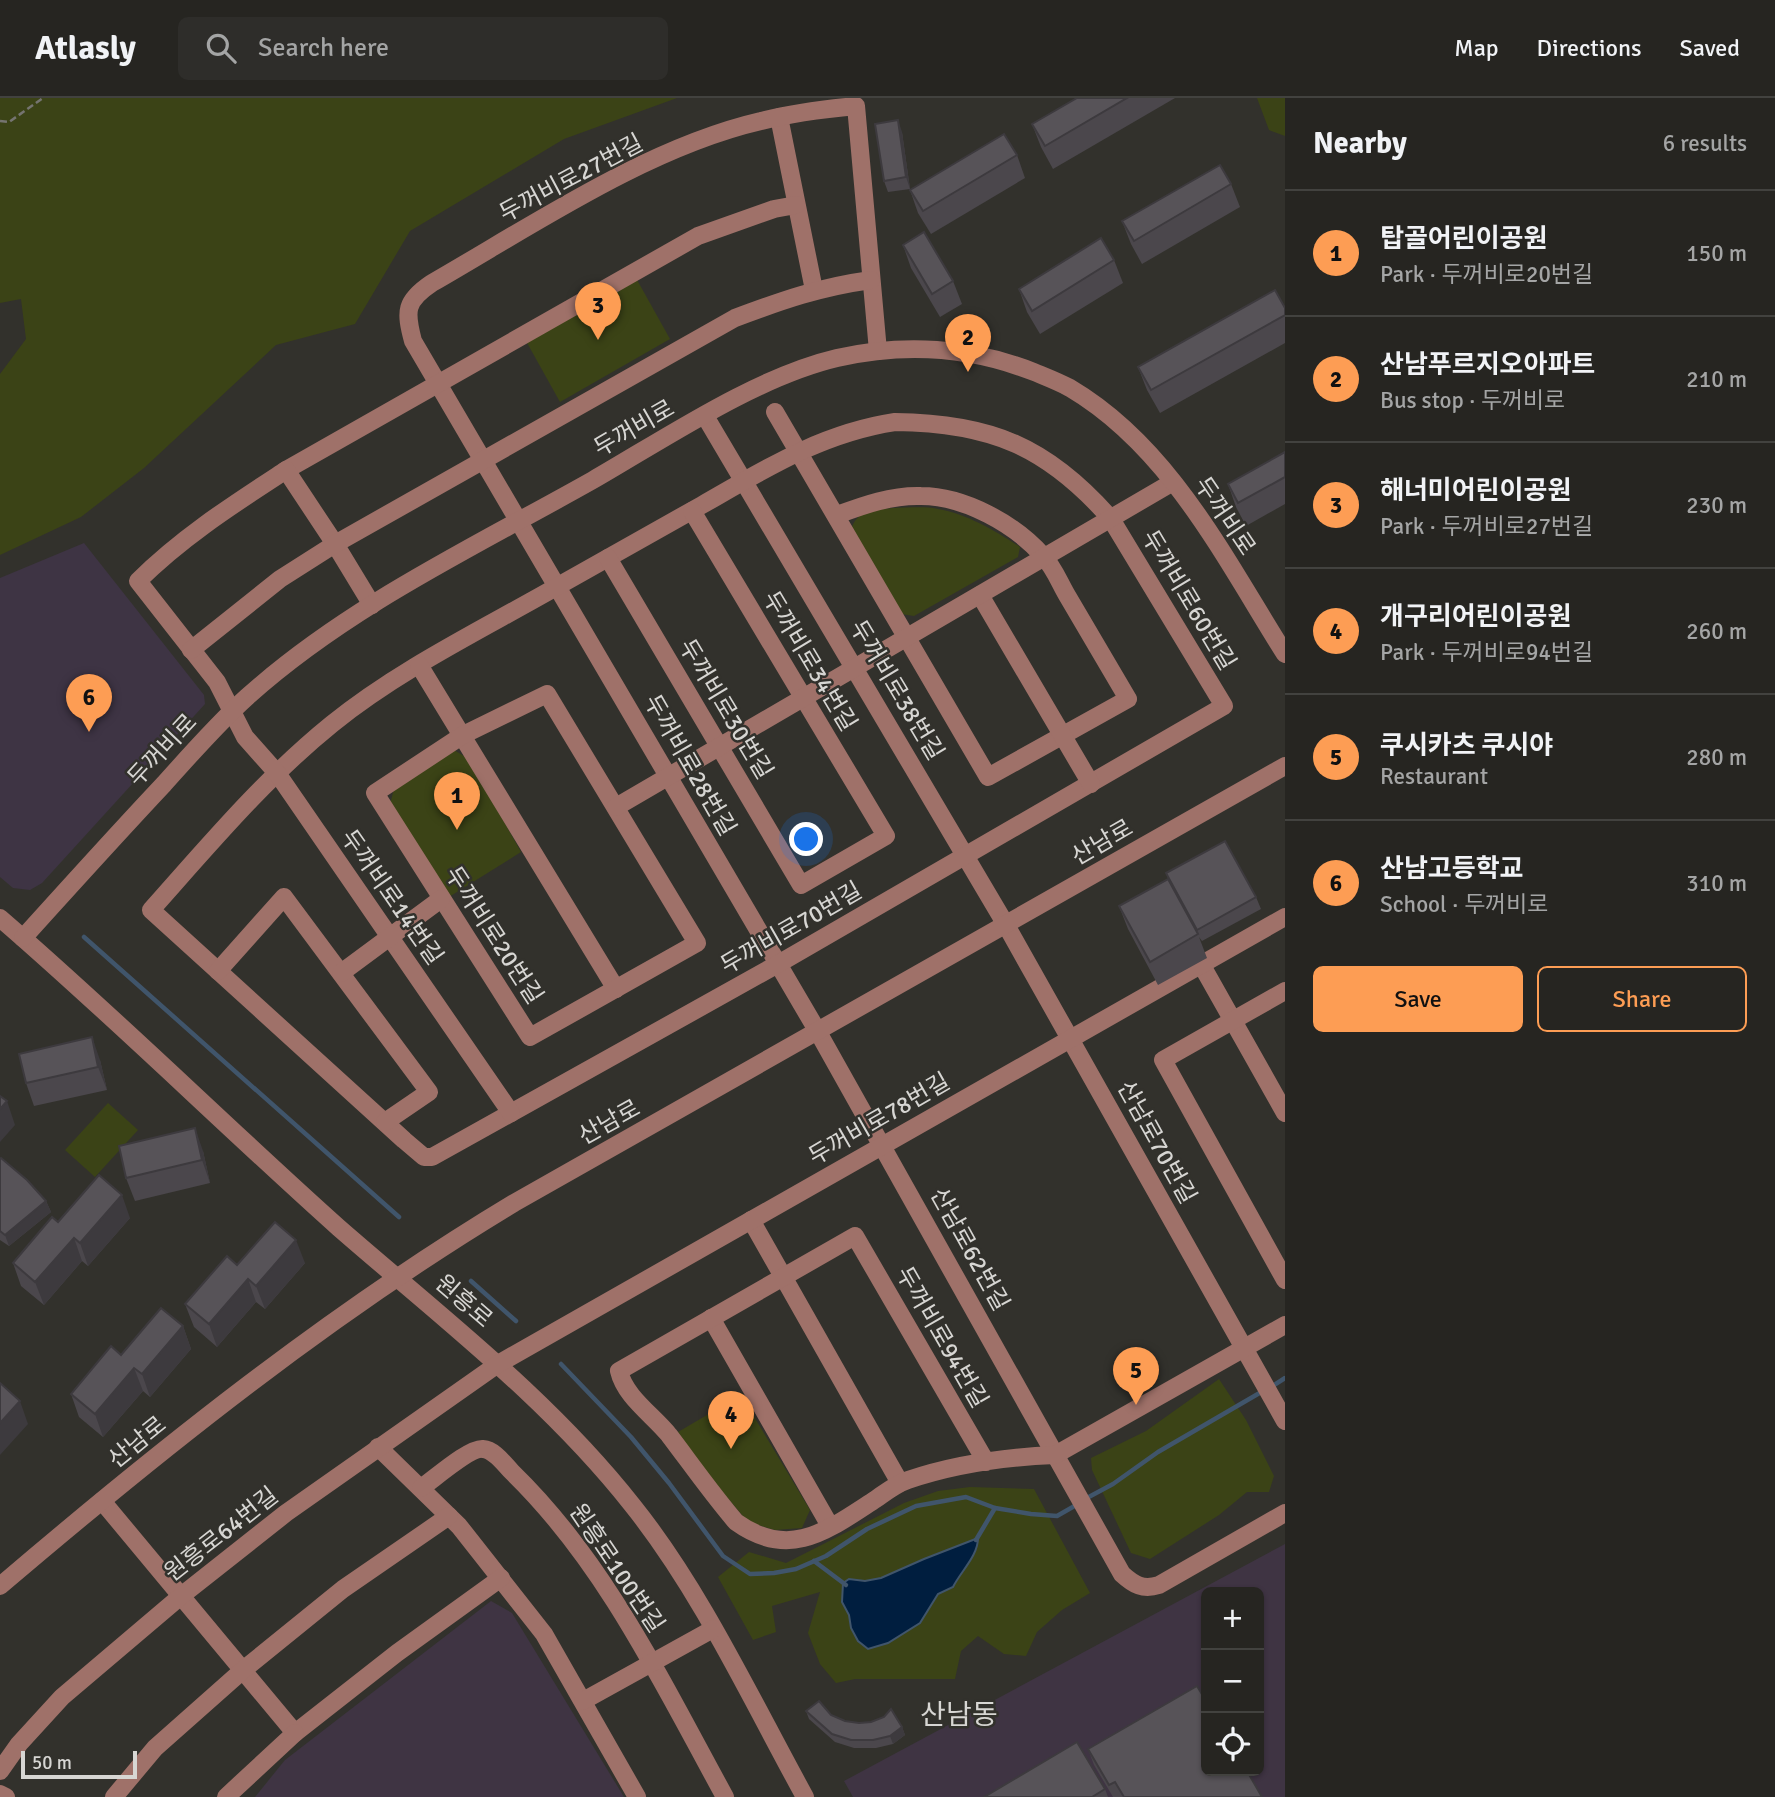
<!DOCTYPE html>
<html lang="en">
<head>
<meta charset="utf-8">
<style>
  body { margin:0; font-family:Signika,"Noto Sans KR",sans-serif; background:#2e2d2a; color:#f1f3f6 }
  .controls { position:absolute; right:21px; bottom:21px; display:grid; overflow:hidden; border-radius:10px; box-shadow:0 2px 5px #0004 }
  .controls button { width:63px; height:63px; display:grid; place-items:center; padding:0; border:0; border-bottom:2px solid #42423f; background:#262521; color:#f1f3f6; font:35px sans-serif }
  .scale { position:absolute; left:21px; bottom:18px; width:116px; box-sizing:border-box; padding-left:7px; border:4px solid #d7d6d3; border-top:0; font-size:19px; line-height:24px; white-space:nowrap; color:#d7d6d3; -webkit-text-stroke:5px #32312c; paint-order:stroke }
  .you { position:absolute; left:807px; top:742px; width:24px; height:24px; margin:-18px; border:5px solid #fff; border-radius:50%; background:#1a73e8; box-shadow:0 0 0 10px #1a73e833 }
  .badge { display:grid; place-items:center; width:46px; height:46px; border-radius:50%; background:#fd9d54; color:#111; font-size:23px; font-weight:700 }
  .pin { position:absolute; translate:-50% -58px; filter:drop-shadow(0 2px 4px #0008) }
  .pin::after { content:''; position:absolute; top:37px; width:24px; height:21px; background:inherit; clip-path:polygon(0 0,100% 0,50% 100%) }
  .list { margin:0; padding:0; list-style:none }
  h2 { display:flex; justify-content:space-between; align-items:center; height:91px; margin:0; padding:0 28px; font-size:30px }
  h2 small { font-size:23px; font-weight:400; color:#a4a5a5 }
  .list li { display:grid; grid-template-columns:46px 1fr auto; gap:21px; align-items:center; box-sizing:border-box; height:126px; padding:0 28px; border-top:2px solid #42423f }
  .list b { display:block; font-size:26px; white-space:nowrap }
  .list p { margin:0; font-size:23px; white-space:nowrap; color:#a4a5a5 }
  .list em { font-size:23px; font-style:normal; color:#a4a5a5 }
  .actions { display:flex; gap:14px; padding:21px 28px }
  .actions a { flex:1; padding:16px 0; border:2px solid #fd9d54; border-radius:10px; text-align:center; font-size:24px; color:#fd9d54 }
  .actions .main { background:#fd9d54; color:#111 }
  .icon { flex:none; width:38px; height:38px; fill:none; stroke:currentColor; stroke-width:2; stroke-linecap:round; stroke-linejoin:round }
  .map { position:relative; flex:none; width:1285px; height:1699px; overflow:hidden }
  header { display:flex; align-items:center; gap:42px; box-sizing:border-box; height:98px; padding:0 35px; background:#262521; border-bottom:2px solid #42423f }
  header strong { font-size:33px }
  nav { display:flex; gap:38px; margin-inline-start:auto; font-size:24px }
  .search { width:490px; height:63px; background:#2e2d2a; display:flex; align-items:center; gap:18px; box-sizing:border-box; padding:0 24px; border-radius:10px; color:#a4a5a5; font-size:26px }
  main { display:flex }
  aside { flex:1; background:#262521 }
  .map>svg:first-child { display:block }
</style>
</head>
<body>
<header>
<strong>Atlasly</strong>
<div class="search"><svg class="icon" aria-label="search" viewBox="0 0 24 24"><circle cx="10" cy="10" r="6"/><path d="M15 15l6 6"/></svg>Search here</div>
<nav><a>Map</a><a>Directions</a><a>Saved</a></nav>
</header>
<main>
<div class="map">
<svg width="1285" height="1699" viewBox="0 0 1285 1699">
  <rect width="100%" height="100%" fill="#32312c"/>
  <g fill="#3f3443" fill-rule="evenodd">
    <path d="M1285,1446V1699H853L844,1683ZM1206,1494H1259V1673H1206Z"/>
    <polygon points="491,1503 512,1515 624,1699 255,1699 285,1662"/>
  </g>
  <polygon fill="#3e3444" points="84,445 204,597 205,606 42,785 30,792 13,790 0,779 0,480"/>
  <g fill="#3b4316">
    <polygon points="0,0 677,0 564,41 410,133 355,226 276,247 144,370 81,419 0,457 0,276 26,241 21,201 0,205"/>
    <polygon points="1257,0 1285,0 1285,38 1269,32"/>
    <polygon points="636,180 670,241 560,304 526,243"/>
    <path d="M893,410C907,410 924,408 938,411C967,416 996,433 1020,449L1018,459L914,518L901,516L852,429C859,411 875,412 893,410Z"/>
    <polygon points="449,649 469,661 521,754 449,799 389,710 395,687"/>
    <polygon points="108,1005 138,1032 95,1079 65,1052"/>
    <polygon points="1219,1281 1246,1322 1274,1378 1269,1394 1247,1394 1219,1417 1150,1461 1131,1455 1092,1372 1091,1360 1146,1333"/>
    <polygon points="741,1297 810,1412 802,1430 775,1432 748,1424 700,1368 678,1334"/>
    <polygon points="970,1389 1034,1391 1090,1495 1062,1512 1037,1534 1026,1558 1004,1556 978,1538 961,1553 955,1581 855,1581 836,1585 820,1566 808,1535 820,1494 772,1508 776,1534 753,1542 718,1479 749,1454 786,1465 904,1405 938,1393"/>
  </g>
  <path fill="#001e3f" stroke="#40556b" stroke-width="2" d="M978,1440C978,1458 961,1473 953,1489L938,1496L920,1525L888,1545L868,1551L858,1543L851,1530L849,1517L842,1504L843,1485L849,1481L865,1483L881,1480L924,1461Z"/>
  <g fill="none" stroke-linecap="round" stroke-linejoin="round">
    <g stroke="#40556b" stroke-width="4.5">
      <polyline points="84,839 399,1119"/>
      <polyline points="471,1183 516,1223"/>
      <polyline points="561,1266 631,1339 669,1385 723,1458 750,1476 774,1475 796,1471 826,1458 867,1431 916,1408 966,1399 995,1410 1031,1416 1057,1418 1078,1406"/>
      <polyline points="1271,1289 1285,1280"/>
      <polyline points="1085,1401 1113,1386 1158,1354 1263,1293"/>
      <polyline points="976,1442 995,1410"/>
      <polyline points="814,1463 846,1487"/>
    </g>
    <polyline stroke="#757470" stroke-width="2.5" stroke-dasharray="7 3.5" stroke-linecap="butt" points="0,23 9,24 43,0"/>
    <g stroke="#9f7169" stroke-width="18">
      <polyline points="779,19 814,192"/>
      <path d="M878,253L856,8C824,11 792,15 761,23C648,49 533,127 432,185C405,203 405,213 413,243L818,934L1122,1476C1134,1487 1143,1492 1159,1487L1285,1415"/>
      <path d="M775,314L988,679L1128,601C1108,567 1088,533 1068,499C1060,486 1054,469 1043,458C1015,426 964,398 921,398C892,397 864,407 837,417"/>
      <polyline points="705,318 1006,827 1285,1323"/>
      <path d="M895,324C990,325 1047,348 1111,421L1224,608L778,866L432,1059H424L404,1042L151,812C209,747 264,681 332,626C400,571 483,531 558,488C606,461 654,434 702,407C765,371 822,335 895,324Z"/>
      <polyline points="286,372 698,138 774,111 796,107"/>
      <polyline points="608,460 801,787 886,738 692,413"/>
      <polyline points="980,497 1091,686"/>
      <path d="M372,507L335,446L286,372C234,406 182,439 138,483L217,584L245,639L277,675L511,1015"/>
      <path d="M191,552L280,481L335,446L735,220C783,202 820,189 871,182"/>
      <polyline points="419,567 616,891"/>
      <polygon points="547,596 697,845 530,939 375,695 463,637"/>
      <polyline points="616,709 1173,384"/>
      <path d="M0,820C116,920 225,1028 339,1130C441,1219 549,1301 633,1408C701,1493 752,1603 805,1699"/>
      <path d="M23,840C70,788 116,737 164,686C191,656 217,626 247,599C348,508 476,448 593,382C666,340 756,279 837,260C903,245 971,249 1034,274C1046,279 1059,284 1070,290C1170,349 1225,461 1285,556"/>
      <polyline points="1201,866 1285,1015"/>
      <polyline points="218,873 284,799 429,994 385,1024"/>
      <polyline points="341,875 441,801"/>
      <polyline points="1285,893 1163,962 1285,1182"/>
      <polyline points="751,1122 900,1385"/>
      <polyline points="711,1220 830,1428"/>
      <polyline points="378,1349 459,1428 544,1536 637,1699"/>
      <path d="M986,1364L855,1138L619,1273C625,1299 653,1317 669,1337C691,1366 712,1396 736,1424C790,1463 828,1432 876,1401C886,1394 896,1386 908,1382C955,1366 1006,1359 1055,1357L1285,1227"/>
      <path d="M421,1390C433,1382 470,1349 483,1351C495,1352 504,1366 512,1374C605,1464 663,1586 725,1699"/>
      <polyline points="102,1403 295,1635 397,1555 501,1480"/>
      <path d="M0,1488C162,1350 331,1215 514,1105L1285,668"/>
      <polyline points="583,1603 713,1531"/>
      <polyline points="0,1673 19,1646 62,1599 181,1498 286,1415 498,1266 1285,819"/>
      <polyline points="0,1696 6,1699"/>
      <polyline points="114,1699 155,1650 243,1572 343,1491 449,1418"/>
      <polyline points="226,1699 295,1635"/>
    </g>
  </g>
  <g fill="#4b474c">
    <polygon points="1077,0 1175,0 1053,71 1041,49 1032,26"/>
    <polygon points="902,34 910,91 888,94 884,83"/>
    <polygon points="1017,57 1025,80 931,136 918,115 910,92"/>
    <polygon points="1231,86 1240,109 1142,166 1131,146 1122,123"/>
    <polygon points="903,147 953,183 962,206 940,219 911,170"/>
    <polygon points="1114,162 1123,185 1040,236 1027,214 1019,191"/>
    <polygon points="1285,210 1285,245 1160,315 1147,292 1138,269"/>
    <polygon points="1285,354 1285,406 1246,428 1236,409 1228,386"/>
    <polygon points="1166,775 1256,799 1261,811 1202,843 1199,839 1207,860 1158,887 1128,831 1119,808 1169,783"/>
    <polygon points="100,962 107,992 34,1008 26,985"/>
    <polygon points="203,1053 210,1085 135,1103 126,1080"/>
    <polygon points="0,1061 46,1103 51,1114 9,1148 0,1142"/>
    <polygon points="130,1120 88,1168 82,1163 44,1207 21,1188 13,1165 58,1124"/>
    <polygon points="305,1165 265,1211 256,1204 217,1249 194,1229 185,1206 237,1167"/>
    <polygon points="183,1228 191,1251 150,1299 143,1293 103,1339 79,1319 71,1296 121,1257"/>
    <polygon points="806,1613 831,1617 845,1623 902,1629 905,1637 893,1646 876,1650 854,1650 835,1644 809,1621"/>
    <polygon points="1088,1651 1262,1699 1113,1699 1094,1667"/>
    <polygon points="1105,1691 1108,1699 984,1699"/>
  </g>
  <g fill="#3d3a3e">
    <polygon points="898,22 902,34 910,91 906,79"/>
    <polygon points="92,939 100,962 107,992 98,969"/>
    <polygon points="7,1003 15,1027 0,1044 0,1011"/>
    <polygon points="195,1030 203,1053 210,1085 202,1062"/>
    <polygon points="122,1097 130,1120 88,1168 80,1145"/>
    <polygon points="46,1103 51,1114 9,1148 5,1137"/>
    <polygon points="74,1140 82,1163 44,1207 35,1184"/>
    <polygon points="296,1142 305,1165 265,1211 256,1188"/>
    <polygon points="248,1181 256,1204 217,1249 209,1226"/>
    <polygon points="183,1228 191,1251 150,1299 142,1276"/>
    <polygon points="134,1270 143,1293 103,1339 95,1316"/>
    <polygon points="20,1303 28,1326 0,1357 0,1325"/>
    <polygon points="902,1629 905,1637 893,1646 890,1638"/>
  </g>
  <g fill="#575358" stroke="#3d3a3e" stroke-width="2">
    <polygon points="1077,0 1127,0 1045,48 1032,26"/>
    <polygon points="898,22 906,79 884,83 875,26"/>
    <polygon points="1004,36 1017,57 923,113 910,92"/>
    <polygon points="1220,67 1231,86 1134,143 1122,123"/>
    <polygon points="924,134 953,183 932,196 903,147"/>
    <polygon points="1101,140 1114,162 1032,213 1019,191"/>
    <polygon points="1275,192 1285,210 1285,217 1151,292 1138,269"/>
    <polygon points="1285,354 1285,379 1238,405 1228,386"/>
    <polygon points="1225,743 1256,799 1197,832 1166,775"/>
    <polygon points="1168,781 1198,836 1150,864 1119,808"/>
    <polygon points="92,939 98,969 26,985 19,956"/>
    <polygon points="0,998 7,1003 0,1011"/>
    <polygon points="195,1030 202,1062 126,1080 119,1048"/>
    <polygon points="1,1060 27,1082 46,1103 5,1137 0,1133 0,1061"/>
    <polygon points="99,1077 122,1097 80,1145 74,1140 35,1184 13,1165 52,1119 58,1124"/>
    <polygon points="275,1124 296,1142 256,1188 248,1181 209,1226 185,1206 227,1158 237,1167"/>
    <polygon points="161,1210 183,1228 142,1276 134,1270 95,1316 71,1296 111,1248 121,1257"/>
    <polygon points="0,1285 20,1303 0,1325"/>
    <polygon points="1197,1588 1206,1603 1206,1673 1247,1673 1262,1699 1124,1699 1115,1684 1109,1687 1088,1651"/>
    <polygon points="819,1603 831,1617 845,1623 859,1625 871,1624 884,1619 891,1611 902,1629 890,1638 873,1642 851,1642 832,1636 806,1613"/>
    <polygon points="1077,1644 1105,1691 1092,1699 984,1699"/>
  </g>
  <g text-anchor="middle" stroke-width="5" stroke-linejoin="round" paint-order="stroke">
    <g font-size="24" fill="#d7d6d3" stroke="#32312c">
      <text transform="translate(571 80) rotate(-28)" y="8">두꺼비로27번길</text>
      <text transform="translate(634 330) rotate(-30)" y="8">두꺼비로</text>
      <text transform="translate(1225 418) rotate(56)" y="8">두꺼비로</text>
      <text transform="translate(1189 502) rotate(59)" y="8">두꺼비로60번길</text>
      <text transform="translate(810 563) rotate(59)" y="8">두꺼비로34번길</text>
      <text transform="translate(897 592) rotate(59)" y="8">두꺼비로38번길</text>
      <text transform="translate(726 611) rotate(59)" y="8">두꺼비로30번길</text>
      <text transform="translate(162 652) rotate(-47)" y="8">두꺼비로</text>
      <text transform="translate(690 667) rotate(60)" y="8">두꺼비로28번길</text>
      <text transform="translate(1102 744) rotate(-30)" y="8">산남로</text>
      <text transform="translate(392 799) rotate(55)" y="8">두꺼비로14번길</text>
      <text transform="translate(791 830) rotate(-30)" y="8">두꺼비로70번길</text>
      <text transform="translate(494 837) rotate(57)" y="8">두꺼비로20번길</text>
      <text transform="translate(879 1021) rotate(-30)" y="8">두꺼비로78번길</text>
      <text transform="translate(609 1024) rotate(-29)" y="8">산남로</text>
      <text transform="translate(1157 1044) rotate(61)" y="8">산남로70번길</text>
      <text transform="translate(970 1151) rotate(61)" y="8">산남로62번길</text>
      <text transform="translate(464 1203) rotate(41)" y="8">원흥로</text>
      <text transform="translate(942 1239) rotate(60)" y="8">두꺼비로94번길</text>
      <text transform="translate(137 1344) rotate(-39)" y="8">산남로</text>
      <text transform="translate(221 1436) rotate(-38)" y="8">원흥로64번길</text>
      <text transform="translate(617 1470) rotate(56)" y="8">원흥로100번길</text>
    </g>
    <g font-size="28" fill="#d7d6d3" stroke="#32312c">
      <text x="959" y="1626">산남동</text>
    </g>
  </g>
</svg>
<div class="controls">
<button>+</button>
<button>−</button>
<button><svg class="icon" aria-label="locate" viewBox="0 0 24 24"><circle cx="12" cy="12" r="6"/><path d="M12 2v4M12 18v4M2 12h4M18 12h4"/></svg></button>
</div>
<div class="scale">50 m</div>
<div class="you"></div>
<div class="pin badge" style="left:457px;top:732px">1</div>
<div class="pin badge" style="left:968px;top:274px">2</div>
<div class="pin badge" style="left:598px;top:242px">3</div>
<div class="pin badge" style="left:731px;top:1351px">4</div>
<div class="pin badge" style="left:1136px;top:1307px">5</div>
<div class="pin badge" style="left:89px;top:634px">6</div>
</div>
<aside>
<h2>Nearby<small>6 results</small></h2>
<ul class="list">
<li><span class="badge">1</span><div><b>탑골어린이공원</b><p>Park · 두꺼비로20번길</p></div><em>150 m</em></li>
<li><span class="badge">2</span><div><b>산남푸르지오아파트</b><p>Bus stop · 두꺼비로</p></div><em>210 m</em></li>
<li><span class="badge">3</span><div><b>해너미어린이공원</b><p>Park · 두꺼비로27번길</p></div><em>230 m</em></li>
<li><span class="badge">4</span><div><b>개구리어린이공원</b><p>Park · 두꺼비로94번길</p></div><em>260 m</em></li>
<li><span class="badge">5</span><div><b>쿠시카츠 쿠시야</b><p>Restaurant</p></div><em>280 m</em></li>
<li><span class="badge">6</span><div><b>산남고등학교</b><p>School · 두꺼비로</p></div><em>310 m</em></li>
</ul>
<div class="actions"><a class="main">Save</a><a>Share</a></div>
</aside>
</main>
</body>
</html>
